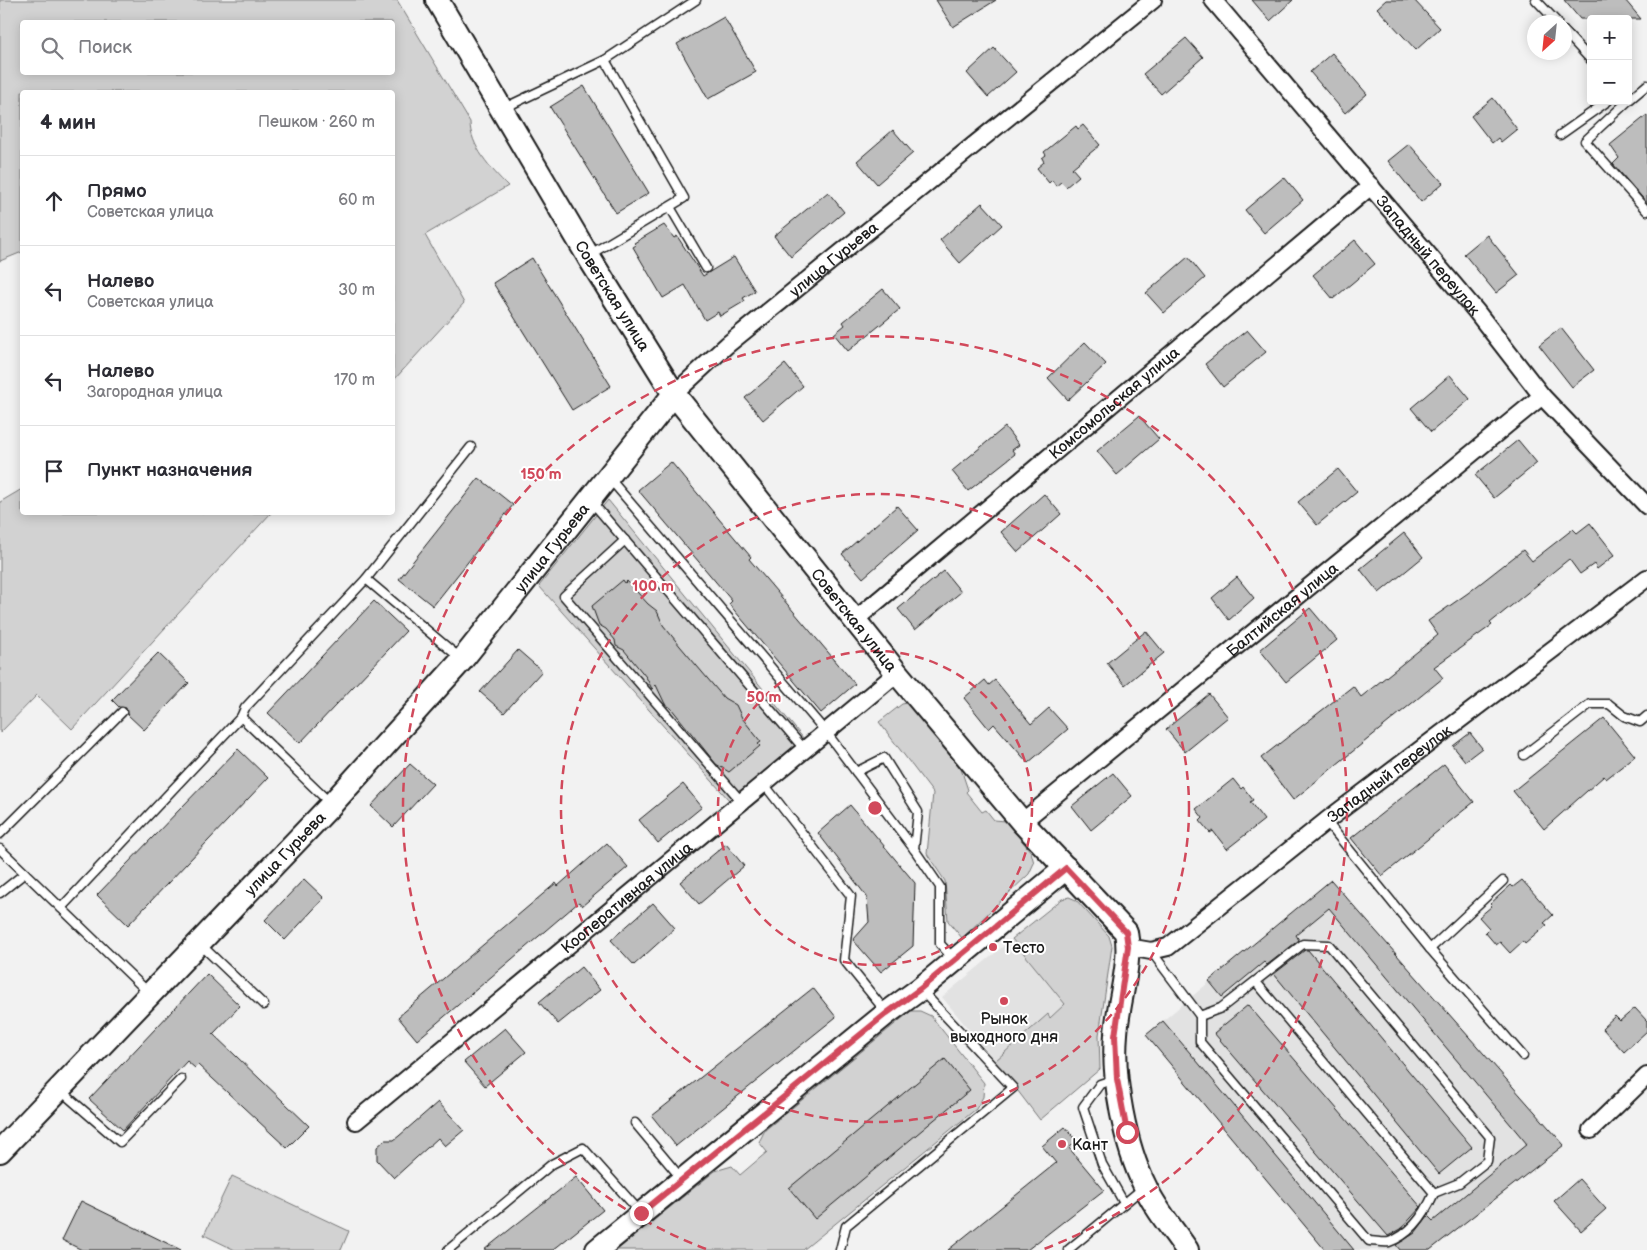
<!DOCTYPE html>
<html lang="ru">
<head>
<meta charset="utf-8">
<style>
  body { margin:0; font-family:"Balsamiq Sans",sans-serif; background:#f2f2f3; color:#2b2b33 }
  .controls { position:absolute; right:15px; top:15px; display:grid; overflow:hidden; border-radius:5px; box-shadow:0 2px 12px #0003 }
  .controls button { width:45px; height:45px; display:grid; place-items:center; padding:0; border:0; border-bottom:1px solid #e1e1e2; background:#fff; color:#2b2b33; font:25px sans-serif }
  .compass { position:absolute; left:1527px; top:15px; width:45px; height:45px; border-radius:50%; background:#fff; box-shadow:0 2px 12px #0003; rotate:207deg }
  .stop { position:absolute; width:15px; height:15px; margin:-11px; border:4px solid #d1495b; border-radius:50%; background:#fff }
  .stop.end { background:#d1495b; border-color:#fff; box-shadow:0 1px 5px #0008 }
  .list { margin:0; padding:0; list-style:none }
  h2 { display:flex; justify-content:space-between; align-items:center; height:65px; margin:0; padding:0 20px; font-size:21px }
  h2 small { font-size:16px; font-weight:400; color:#7c7c81 }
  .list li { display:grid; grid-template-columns:32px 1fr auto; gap:15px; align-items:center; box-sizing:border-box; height:90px; padding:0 20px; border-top:1px solid #e1e1e2 }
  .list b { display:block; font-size:19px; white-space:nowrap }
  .list p { margin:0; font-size:16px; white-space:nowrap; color:#7c7c81 }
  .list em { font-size:16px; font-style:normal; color:#7c7c81 }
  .icon { flex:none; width:28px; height:28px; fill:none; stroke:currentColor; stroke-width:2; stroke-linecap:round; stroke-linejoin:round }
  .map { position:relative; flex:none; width:1647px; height:1250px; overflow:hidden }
  .search { position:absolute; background:#fff; box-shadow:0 2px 12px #0003; left:20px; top:20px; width:375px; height:55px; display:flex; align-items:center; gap:12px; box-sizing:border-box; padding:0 18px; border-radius:5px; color:#7c7c81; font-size:19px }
  .panel { position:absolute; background:#fff; box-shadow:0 2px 12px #0003; left:20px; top:90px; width:375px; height:425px; border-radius:5px }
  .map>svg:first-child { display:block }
</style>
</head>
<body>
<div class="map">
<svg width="1647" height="1250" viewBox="0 0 1647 1250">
  <rect width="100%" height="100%" fill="#f2f2f2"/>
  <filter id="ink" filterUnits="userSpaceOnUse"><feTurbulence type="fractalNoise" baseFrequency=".02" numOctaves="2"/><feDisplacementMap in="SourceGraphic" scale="10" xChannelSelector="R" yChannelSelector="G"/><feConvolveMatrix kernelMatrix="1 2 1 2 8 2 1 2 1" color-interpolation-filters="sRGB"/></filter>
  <g filter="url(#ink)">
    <g fill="#e2e2e2">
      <polygon points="1331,880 1564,1145 1430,1250 1325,1250 1146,1035"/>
      <polygon points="1012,939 1065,1004 1050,1018 1048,1014 995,1061 942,997"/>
    </g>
    <g fill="#d2d2d2" stroke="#777" fill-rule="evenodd">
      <path d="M0,0H397L470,122C470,146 491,169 508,186L425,235L464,303L393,381L392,92H22V252L0,261ZM22,22H392V72H22Z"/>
      <polygon points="22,489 22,512 271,513 72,729 37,695 0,733 0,502"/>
      <polygon points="608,500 804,739 729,800 539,586"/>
      <polygon points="907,703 961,769 968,790 966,792 982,812 986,810 994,820 1006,821 1031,852 1034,863 1029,874 962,938 948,921 945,881 927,854 933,793 879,722 902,704"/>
      <polygon points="1069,897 1076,900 1109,936 1112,946 1099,1035 1100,1069 1040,1120 995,1061 1048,1014 1050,1018 1065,1004 1012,939 1062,899"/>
      <polygon points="911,1011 920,1011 931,1016 984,1083 983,1097 976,1109 803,1250 617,1250 715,1171 732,1166 740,1175 767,1152 759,1142 765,1130"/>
      <polygon points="232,1176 349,1231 341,1250 235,1250 204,1235"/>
    </g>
    <g fill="#bdbdbd" stroke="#1c1c1c">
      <polygon points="936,0 996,0 953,27"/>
      <polygon points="1252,0 1293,0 1270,21"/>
      <polygon points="1386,0 1414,0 1440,28 1416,50 1377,8"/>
      <polygon points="1564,0 1625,0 1641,19 1580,19"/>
      <polygon points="724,17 756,72 708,99 677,44"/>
      <polygon points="1186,38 1203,57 1161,94 1143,74"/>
      <polygon points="994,48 1016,72 988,97 967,73"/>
      <polygon points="1332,53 1367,94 1345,113 1310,72"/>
      <polygon points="584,86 649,193 616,213 550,107"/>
      <polygon points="1493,98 1517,129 1501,142 1498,138 1492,143 1471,116"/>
      <polygon points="1647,115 1647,203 1613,164 1619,158 1610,145"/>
      <polygon points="1083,125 1100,145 1072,168 1079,176 1066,187 1061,182 1056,186 1052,180 1049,183 1037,168 1044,162 1042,158 1046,155 1044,152 1076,126 1078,129"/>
      <polygon points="893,130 913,153 877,184 857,161"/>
      <polygon points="1409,144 1443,183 1421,202 1388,161"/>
      <polygon points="1284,177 1303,200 1264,233 1245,210"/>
      <polygon points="828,192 844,212 791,257 774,236"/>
      <polygon points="982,203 1002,225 960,263 940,240"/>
      <polygon points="664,225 674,238 677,236 703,276 734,257 755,291 743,298 745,301 720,316 718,312 705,320 685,285 663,298 633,247 636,245 634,243"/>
      <polygon points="1487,235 1519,275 1496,293 1464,254"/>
      <polygon points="1355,240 1375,264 1333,299 1313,275"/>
      <polygon points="1188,257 1205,278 1164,313 1146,293"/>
      <polygon points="532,258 611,386 572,410 493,283"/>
      <polygon points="883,289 900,309 848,351 834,334 845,325 843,322"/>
      <polygon points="1561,328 1594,370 1572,387 1539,345"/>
      <polygon points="1247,330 1266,352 1223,387 1205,364"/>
      <polygon points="1085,342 1106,364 1068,400 1048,378"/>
      <polygon points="785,364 803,386 763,420 745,398"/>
      <polygon points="1450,375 1470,399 1431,432 1411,408"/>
      <polygon points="1139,416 1159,439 1117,475 1097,451"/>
      <polygon points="1005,427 1019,445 1012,450 1015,454 968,491 952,471"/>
      <polygon points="1518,440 1537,463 1494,498 1475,475"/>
      <polygon points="671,462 751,557 749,559 855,684 821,713 729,604 732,601 638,490"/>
      <polygon points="1338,469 1357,492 1317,525 1298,502"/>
      <polygon points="479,478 513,505 433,606 399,579"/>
      <polygon points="1044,494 1061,514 1018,552 1001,532"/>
      <polygon points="897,506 918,530 863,578 842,554"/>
      <polygon points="1590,523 1615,555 1597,569 1594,564 1580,574 1569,559 1490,623 1492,625 1434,667 1443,678 1293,800 1261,758 1353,686 1361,697 1438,635 1428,621 1468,593 1523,550 1532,561 1573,529 1577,533"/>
      <polygon points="1404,533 1423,557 1379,593 1360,569"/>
      <polygon points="944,571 961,592 915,630 898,609"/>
      <polygon points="1237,577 1254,598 1229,620 1212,598"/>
      <polygon points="623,580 625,583 627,581 648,604 657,611 663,625 680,646 724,698 736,705 742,718 761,742 758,744 760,746 729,772 716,764 671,708 665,704 656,685 652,689 646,677 624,650 616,646 615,640 606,629 599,625 592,606"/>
      <polygon points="374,601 406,631 300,743 268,713"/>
      <polygon points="1310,608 1337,640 1286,682 1260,650"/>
      <polygon points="1146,631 1164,653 1125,685 1107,663"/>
      <polygon points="518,650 542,671 504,713 480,692"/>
      <polygon points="158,653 189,683 144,730 127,714 126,708 119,707 112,700"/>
      <polygon points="985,680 989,685 995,680 1031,724 1049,708 1068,729 1028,763 994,724 989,729 964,698"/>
      <polygon points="1209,694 1228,717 1185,752 1166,729"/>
      <polygon points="1604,718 1635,756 1606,779 1604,776 1544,829 1513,791"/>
      <polygon points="1470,733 1482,748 1465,761 1453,746"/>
      <polygon points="238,749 268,778 128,925 97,895"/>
      <polygon points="410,764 433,784 393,827 371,806"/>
      <polygon points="1444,764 1474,802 1382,876 1351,838"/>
      <polygon points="1113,773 1132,796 1091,830 1072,806"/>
      <polygon points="1233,779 1241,789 1243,787 1253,800 1250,802 1264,820 1227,849 1213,831 1210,833 1200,821 1203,818 1196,809"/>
      <polygon points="683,784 702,807 658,843 639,820"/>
      <polygon points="850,805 915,883 913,946 881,972 853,940 869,922 867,897 818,833"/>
      <polygon points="607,843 628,867 582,906 579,902 417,1040 398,1017 556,883 558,886"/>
      <polygon points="726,844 744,866 699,904 680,882"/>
      <polygon points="304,879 324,898 285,940 265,920"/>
      <polygon points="1331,880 1564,1145 1430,1250 1400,1250 1396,1245 1415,1233 1428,1216 1433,1221 1527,1144 1329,908 1296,935 1299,940 1267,965 1264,962 1222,997 1209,981"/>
      <polygon points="1522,880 1553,915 1544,923 1547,925 1525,944 1523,941 1510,953 1500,942 1496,945 1485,932 1489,928 1479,917 1492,906 1490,904 1511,885 1513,887"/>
      <polygon points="653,903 675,928 634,965 611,940"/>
      <polygon points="1305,950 1308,950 1472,1147 1439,1174 1274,974"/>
      <polygon points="581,967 600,990 558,1024 539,1002"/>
      <polygon points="207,974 240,1006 213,1034 309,1126 287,1148 198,1065 195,1068 187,1061 123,1130 89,1099"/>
      <polygon points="813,988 836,1017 676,1146 652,1116"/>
      <polygon points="1248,1005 1421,1207 1401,1229 1388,1236 1214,1033"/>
      <polygon points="1635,1008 1647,1021 1647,1031 1624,1052 1602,1028 1615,1016 1620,1021"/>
      <polygon points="1163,1021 1196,1060 1354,1250 1325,1250 1146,1035"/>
      <polygon points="505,1028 526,1052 485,1086 464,1062"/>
      <polygon points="945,1059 970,1090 815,1219 789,1188"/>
      <polygon points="438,1102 464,1130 445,1146 438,1138 394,1178 377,1160 377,1147 385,1140 394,1140 399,1136"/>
      <polygon points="1065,1127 1077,1141 1069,1148 1104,1190 1027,1250 948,1250 1056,1163 1042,1146"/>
      <polygon points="576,1177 603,1210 553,1250 484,1250"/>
      <polygon points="1579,1179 1606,1209 1581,1231 1554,1201"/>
      <polygon points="81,1201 181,1250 82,1250 62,1240"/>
    </g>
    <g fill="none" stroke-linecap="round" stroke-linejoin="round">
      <g stroke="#1c1c1c" stroke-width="11">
        <g id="lane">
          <polyline points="1536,0 1557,22"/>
          <polyline points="1564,31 1591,60"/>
          <polyline points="1628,101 1585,141 1647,211"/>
          <polyline points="1628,101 1647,85"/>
          <polyline points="504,108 605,60 696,0"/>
          <polyline points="1560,135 1608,101"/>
          <polyline points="670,207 706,268"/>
          <polyline points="589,255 684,198 605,60"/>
          <polyline points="610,479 826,732 914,849 940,887 940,944 953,958"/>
          <polyline points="591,501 805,750"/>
          <polyline points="625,540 564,596 742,802"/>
          <polyline points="366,579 460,658"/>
          <polyline points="241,717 330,803"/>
          <polyline points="1524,755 1590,704 1609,704 1624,716 1640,722 1647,716"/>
          <polyline points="856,772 884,758 918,812 914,849"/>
          <polyline points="764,784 851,896 844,960 886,1012"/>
          <polyline points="1326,821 1430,949 1523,1056"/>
          <polyline points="0,834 122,712"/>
          <polyline points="0,849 148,992"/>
          <polyline points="0,893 25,873"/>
          <polyline points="61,908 241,717 245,708 366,579 471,447"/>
          <polyline points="201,945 264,1005"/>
          <polyline points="1430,949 1503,881"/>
          <path d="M1151,951L1200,1016V1042L1369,1241C1375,1241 1384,1243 1389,1242C1412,1234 1425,1214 1434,1193"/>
          <polyline points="1200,1016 1221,1008 1303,944 1329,945 1490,1137 1487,1161 1459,1183 1434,1193 1256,982"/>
          <polyline points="1115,1079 1100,1084 1083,1107 1102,1164 1124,1203"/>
          <polyline points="68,1097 120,1142 181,1079"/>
          <polyline points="635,1123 681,1178"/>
          <polyline points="448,1250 552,1164 583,1148 640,1212"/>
          <polyline points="840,1250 846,1226 1013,1088 921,990"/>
          <polyline points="1068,1250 1143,1188"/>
        </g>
      </g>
      <g stroke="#1c1c1c" stroke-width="20">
        <g id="street">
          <path id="s1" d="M1213,0L1476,311L1542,396L1647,506"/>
          <path id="s2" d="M674,394L727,345L1153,0"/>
          <path id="s3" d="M855,620L1371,186"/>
          <path id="s4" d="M1022,822L1542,396"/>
          <path id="s5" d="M1128,947L1151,951L1168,947L1326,821L1647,578"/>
          <path id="s6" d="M356,1121L897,673"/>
          <polyline points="1591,1130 1647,1076"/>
        </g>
      </g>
      <g stroke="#1c1c1c" stroke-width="26">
        <g id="secondary">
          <path id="s7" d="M437,0L588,256L674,394L897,673L1022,822L1126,932C1132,964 1118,1001 1116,1034C1112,1078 1125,1146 1145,1186C1155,1209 1173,1229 1187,1250"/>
          <path id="s8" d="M0,1151L331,805L462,660L674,394"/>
          <polyline points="597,1250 887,1013 920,989 1066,868"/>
        </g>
      </g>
      <use href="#lane" stroke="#fff" stroke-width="8"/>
      <use href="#street" stroke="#fff" stroke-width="16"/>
      <use href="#secondary" stroke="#fff" stroke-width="22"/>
    </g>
  </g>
  <g fill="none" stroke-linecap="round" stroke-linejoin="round" filter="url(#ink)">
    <polyline stroke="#d1495b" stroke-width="6" points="641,1213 887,1013 920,989 1066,868 1126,932 1128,947 1115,1036 1117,1079 1127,1132"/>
  </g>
  <g fill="none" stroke="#d1495b" stroke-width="2.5" stroke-dasharray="9 6">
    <circle cx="875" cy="808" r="157"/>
    <circle cx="875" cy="808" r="314"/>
    <path d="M706 1249A472 472 0 1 1 1044 1249"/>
  </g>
  <g fill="#d1495b" stroke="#fff" stroke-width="2">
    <circle cx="993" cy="947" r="5"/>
    <circle cx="1004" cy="1001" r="5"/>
    <circle cx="1062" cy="1144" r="5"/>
  </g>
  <g text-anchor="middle" stroke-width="4" stroke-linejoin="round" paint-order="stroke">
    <g font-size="16" fill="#1c1c1c" stroke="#fff">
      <text dy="6" stroke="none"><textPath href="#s1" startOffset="334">Западный переулок</textPath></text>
      <text dy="6" stroke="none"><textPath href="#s2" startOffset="209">улица Гурьева</textPath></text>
      <text dy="6" stroke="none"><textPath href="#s7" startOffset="344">Советская улица</textPath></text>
      <text dy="6" stroke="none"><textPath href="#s3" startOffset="338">Комсомольская улица</textPath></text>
      <text dy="6" stroke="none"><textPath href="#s8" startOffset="818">улица Гурьева</textPath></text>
      <text dy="6" stroke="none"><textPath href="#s4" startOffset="336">Балтийская улица</textPath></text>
      <text dy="6" stroke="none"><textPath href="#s7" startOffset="749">Советская улица</textPath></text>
      <text dy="6" stroke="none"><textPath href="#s5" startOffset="322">Западный переулок</textPath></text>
      <text dy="6" stroke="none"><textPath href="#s8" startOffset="412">улица Гурьева</textPath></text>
      <text dy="6" stroke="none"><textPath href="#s6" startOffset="351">Кооперативная улица</textPath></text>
    </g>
    <g font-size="16" fill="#1c1c1c" stroke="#fff" text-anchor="start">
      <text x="1003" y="953">Тесто</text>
      <text x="1004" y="1024" text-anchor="middle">Рынок<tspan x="1004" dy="18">выходного дня</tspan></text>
      <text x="1072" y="1150">Кант</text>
    </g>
  </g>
  <circle cx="875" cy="808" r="8" fill="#d1495b" stroke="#fff" stroke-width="2.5"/>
  <g font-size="15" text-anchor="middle" font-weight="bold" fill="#d1495b" stroke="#fff" stroke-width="4" stroke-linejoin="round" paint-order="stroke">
    <text x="541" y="479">150 m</text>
    <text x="653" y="591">100 m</text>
    <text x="764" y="702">50 m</text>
  </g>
</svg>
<div class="controls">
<button>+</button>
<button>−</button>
</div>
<svg class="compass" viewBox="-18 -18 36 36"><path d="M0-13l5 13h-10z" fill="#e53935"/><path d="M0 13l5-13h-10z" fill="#7c7c81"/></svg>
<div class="stop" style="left:1127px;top:1132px"></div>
<div class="stop end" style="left:641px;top:1213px"></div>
<div class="search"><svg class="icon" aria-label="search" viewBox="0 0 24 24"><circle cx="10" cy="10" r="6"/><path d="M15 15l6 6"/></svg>Поиск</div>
<section class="panel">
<h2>4 мин<small>Пешком · 260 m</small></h2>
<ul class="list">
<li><svg class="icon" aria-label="ahead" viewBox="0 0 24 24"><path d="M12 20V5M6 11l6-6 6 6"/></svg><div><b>Прямо</b><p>Советская улица</p></div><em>60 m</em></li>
<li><svg class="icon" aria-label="left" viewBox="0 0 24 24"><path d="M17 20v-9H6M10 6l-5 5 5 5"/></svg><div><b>Налево</b><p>Советская улица</p></div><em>30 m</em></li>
<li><svg class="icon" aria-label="left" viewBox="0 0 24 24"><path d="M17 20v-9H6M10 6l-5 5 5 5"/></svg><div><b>Налево</b><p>Загородная улица</p></div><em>170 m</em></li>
<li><svg class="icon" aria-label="arrive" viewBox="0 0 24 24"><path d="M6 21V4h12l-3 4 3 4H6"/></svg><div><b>Пункт назначения</b></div></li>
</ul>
</section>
</div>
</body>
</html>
